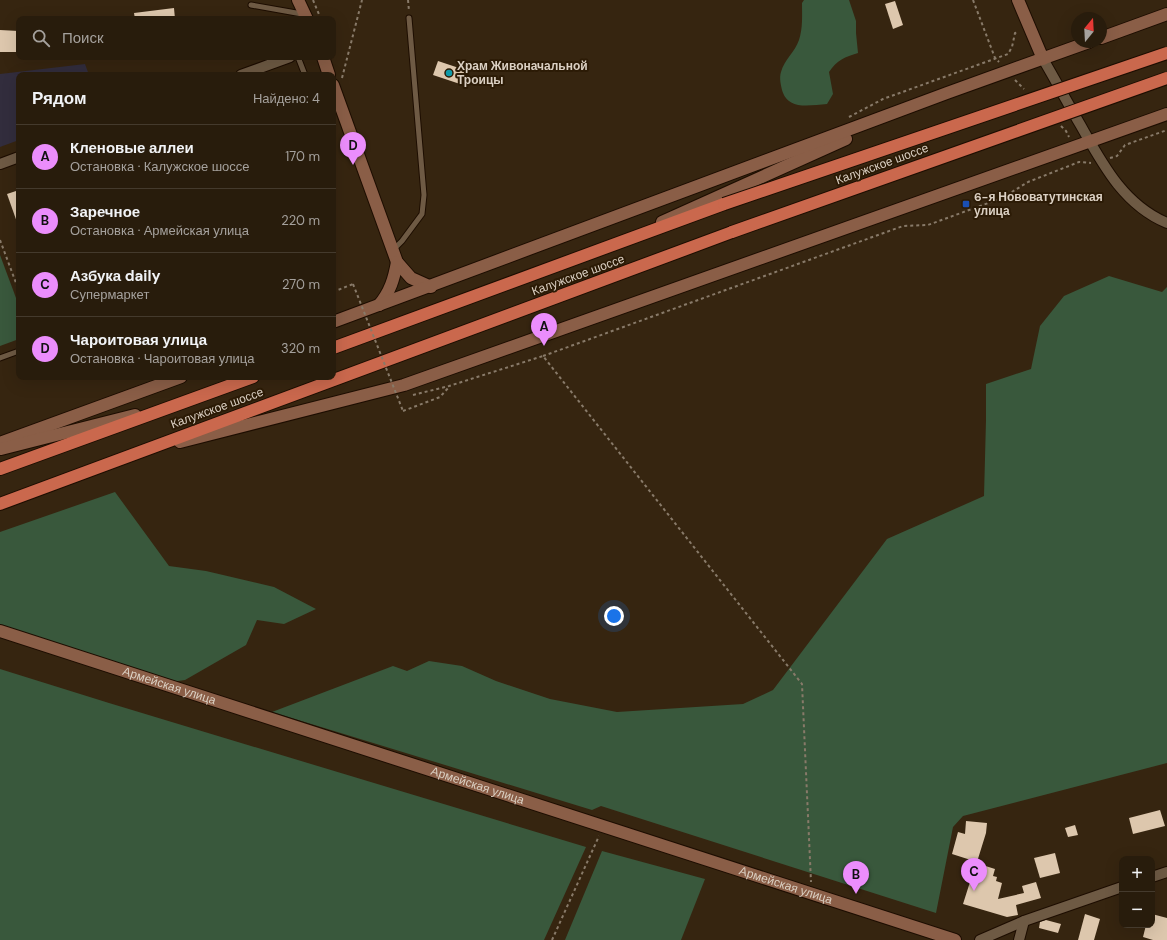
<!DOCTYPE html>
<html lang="ru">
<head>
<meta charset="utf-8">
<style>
  body { margin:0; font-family:"DM Sans",sans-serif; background:#302515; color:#f1f3f6 }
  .controls { position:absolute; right:12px; bottom:12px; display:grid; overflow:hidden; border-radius:8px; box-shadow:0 4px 16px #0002 }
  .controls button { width:36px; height:36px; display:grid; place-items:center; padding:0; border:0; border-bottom:1px solid #443a2d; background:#281c0c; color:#f1f3f6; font:20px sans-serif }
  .compass { position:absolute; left:1071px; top:12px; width:36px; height:36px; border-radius:50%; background:#281c0c; box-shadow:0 4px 16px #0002; rotate:18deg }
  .you { position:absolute; left:614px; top:616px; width:14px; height:14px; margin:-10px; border:3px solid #fff; border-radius:50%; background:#1a73e8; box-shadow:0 0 0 6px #1a73e833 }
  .badge { display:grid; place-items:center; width:26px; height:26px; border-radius:50%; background:#eb8dfc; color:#111; font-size:13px; font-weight:700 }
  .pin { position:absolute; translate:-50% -33px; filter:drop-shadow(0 1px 2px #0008) }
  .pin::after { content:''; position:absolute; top:21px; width:14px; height:12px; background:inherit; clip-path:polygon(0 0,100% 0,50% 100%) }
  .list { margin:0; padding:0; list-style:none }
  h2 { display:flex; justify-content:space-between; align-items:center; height:52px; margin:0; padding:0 16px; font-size:17px }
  h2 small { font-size:13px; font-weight:400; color:#a5a19d }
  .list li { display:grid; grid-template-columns:26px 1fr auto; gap:12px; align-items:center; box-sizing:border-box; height:64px; padding:0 16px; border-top:1px solid #443a2d }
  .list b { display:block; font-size:15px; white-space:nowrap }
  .list p { margin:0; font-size:13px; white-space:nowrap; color:#a5a19d }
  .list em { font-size:13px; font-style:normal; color:#a5a19d }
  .icon { flex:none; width:22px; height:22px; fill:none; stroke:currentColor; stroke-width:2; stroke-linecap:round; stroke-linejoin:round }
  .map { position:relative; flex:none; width:1167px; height:940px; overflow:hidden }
  .search { position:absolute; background:#281c0c; box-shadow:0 4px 16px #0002; left:16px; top:16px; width:320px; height:44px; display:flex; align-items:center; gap:10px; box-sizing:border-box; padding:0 14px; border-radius:8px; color:#a5a19d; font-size:15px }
  .panel { position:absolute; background:#281c0c; box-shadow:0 4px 16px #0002; left:16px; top:72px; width:320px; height:308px; border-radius:8px }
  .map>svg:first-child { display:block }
</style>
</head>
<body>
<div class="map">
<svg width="1167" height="940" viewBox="0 0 1167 940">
  <rect width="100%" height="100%" fill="#362510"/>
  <polygon fill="#322d3d" points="85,64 89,75 19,75 19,140 0,147 0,74"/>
  <g fill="#39583c">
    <path d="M804,0H849L856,21V33L858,53C845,57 837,60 829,72L833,94L827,104C810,105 788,111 782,90C781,85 779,78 781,72C784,60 795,52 799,40C803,28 802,15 802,3Z"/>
    <polygon points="0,255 19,306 19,339 0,346"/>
    <polygon points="1109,276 1162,292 1167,287 1167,763 963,816 953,827 936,913 601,806 592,810 272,712 393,666 407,671 429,661 462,666 496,681 550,699 617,712 743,704 773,690 887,539 984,496 986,420 986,384 1031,369 1040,326 1064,296"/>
    <polygon points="115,492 169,566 206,571 274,587 316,609 284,624 257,620 246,645 185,680 164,683 0,627 0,532"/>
    <polygon points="0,669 109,703 586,847 544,940 0,940"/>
    <polygon points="602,851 705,879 681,940 565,940"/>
  </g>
  <g fill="#ddc7ad">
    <polygon points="895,1 903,25 893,29 885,4"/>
    <polygon points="174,8 175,19 135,19 134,13"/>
    <polygon points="0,30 19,31 19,52 0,52"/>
    <polygon points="438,61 465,70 460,84 433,75"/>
    <polygon points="19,190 19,224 18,225 7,194"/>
    <polygon points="1160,810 1165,826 1133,834 1129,818"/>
    <polygon points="966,821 987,823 986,833 977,862 952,854 958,832 965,834"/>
    <polygon points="1075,825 1078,835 1068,837 1065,828"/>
    <polygon points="1055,853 1060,873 1040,878 1034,858"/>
    <polygon points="976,863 995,869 993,876 997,877 996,881 1002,883 998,899 1024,893 1022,886 1036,882 1041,898 1016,905 1018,915 1007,917 963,904"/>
    <polygon points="1085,914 1100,919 1094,940 1078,940"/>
    <polygon points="1152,914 1167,918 1167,940 1153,940 1143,937 1146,925 1152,925"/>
    <polygon points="1046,920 1061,924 1058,933 1039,928 1040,922"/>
  </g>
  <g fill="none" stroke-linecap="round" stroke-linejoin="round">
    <g stroke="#1d0d00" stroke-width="7">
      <g id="lane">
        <polyline points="251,5 302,14"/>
        <polyline points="298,57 305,75"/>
        <polyline points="393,250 402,241 422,214 424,195 409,18"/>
        <polyline points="0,358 19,351"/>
      </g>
    </g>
    <g stroke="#1d0d00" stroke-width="12">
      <g id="street">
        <path d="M1043,59C1056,81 1068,104 1081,126C1103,165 1124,205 1167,223"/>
        <polyline points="241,75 290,57"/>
        <polyline points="0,164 19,157"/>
        <polyline points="1152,877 1167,872"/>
        <polyline points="980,940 1024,921 1122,887"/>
        <polyline points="1019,940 1024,921"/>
      </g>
    </g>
    <g stroke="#1d0d00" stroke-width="14">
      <g id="secondary">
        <polyline points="298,0 307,19"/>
        <polyline points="1018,0 1043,59"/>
        <polyline points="1101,38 1167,14"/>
        <polyline points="323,57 329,75"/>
        <polyline points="333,85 397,262 411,278 431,287"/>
        <polyline points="662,222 846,139"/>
        <path d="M379,305C390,292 394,279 397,262"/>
        <polyline points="333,322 947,93 1089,42"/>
        <polyline points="180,442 404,385 1167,114"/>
        <polyline points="0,443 181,377"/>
        <polyline points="1,449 135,415"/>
        <path id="s1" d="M0,631L955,940"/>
      </g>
    </g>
    <g stroke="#1d0d00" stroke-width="14">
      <g id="highway">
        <polyline points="333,348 724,204"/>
        <polyline points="0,469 253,377"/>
        <polyline points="0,504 732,232"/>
      </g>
    </g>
    <g stroke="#887a69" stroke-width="2" stroke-dasharray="3 3" stroke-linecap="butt">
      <polyline points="313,0 321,19"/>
      <polyline points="408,0 409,11"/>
      <polyline points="973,0 995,58 999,62"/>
      <polyline points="342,78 362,0"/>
      <polyline points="1015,80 1024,89"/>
      <polyline points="849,117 883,99 1008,54 1012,47 1015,33 1019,32"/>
      <polyline points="1061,126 1066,131 1069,137"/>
      <polyline points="1110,158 1117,156 1125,145 1167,130"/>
      <polyline points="0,240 19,291"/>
      <polyline points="333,292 353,284"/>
      <polyline points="543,356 903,226 928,225 1002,198 1028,182 1079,162 1091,163"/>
      <polyline points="413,395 449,386 543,356 802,684 811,882"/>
      <polyline points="403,411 440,397 449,387"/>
      <polyline points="552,940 599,836"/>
    </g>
    <use href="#lane" stroke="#6e5a44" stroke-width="5"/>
    <use href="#street" stroke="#6e5a44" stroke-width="10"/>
    <use href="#secondary" stroke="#8a5e47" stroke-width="12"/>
    <use href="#highway" stroke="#ca684d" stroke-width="12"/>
    <g stroke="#1d0d00" stroke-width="14" stroke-linecap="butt">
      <g id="highway-bridge">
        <polyline points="724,204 1167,53"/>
        <polyline points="732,232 1167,78"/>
      </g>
    </g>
    <polyline stroke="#887a69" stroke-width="2" stroke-dasharray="3 3" stroke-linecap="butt" points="353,284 403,411"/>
    <use href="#highway-bridge" stroke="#ca684d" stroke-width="12"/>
  </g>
  <circle fill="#0f9aa8" stroke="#2c1b06" stroke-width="1.5" cx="449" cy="73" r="4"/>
  <rect fill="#1a4fb4" stroke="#2c1b06" stroke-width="1.5" x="962" y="200" width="8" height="8" rx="2"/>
  <g text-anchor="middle" stroke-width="4" stroke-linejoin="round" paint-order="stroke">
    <g font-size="12" font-weight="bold" fill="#dbd0c3" stroke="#2c1b06" text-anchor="start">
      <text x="457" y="70">Храм Живоначальной<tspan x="457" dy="14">Троицы</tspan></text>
      <text x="974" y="201">6-я Нововатутинская<tspan x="974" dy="14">улица</tspan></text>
    </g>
    <g font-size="12" fill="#dbd0c3" stroke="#2c1b06">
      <text transform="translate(882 164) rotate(-20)" y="4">Калужское шоссе</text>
      <text transform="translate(578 275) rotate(-20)" y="4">Калужское шоссе</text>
      <text transform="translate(217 408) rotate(-20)" y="4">Калужское шоссе</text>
      <text dy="4" stroke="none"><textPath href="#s1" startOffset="178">Армейская улица</textPath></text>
      <text dy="4" stroke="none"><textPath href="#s1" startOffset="502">Армейская улица</textPath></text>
      <text dy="4" stroke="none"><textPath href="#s1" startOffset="826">Армейская улица</textPath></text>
    </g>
  </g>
</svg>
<div class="controls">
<button>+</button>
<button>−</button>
</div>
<svg class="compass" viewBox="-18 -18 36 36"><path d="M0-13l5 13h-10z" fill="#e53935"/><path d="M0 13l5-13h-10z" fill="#a5a19d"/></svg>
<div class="you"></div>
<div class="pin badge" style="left:544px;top:346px">A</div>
<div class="pin badge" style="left:856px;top:894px">B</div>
<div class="pin badge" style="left:974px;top:891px">C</div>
<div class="pin badge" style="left:353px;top:165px">D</div>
<div class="search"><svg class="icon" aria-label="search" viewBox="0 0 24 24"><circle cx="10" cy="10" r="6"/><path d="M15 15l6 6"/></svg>Поиск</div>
<section class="panel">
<h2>Рядом<small>Найдено: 4</small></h2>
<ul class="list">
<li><span class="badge">A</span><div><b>Кленовые аллеи</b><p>Остановка · Калужское шоссе</p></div><em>170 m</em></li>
<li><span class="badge">B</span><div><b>Заречное</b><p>Остановка · Армейская улица</p></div><em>220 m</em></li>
<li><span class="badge">C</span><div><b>Азбука daily</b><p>Супермаркет</p></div><em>270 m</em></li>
<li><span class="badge">D</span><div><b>Чароитовая улица</b><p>Остановка · Чароитовая улица</p></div><em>320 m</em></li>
</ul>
</section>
</div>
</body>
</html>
